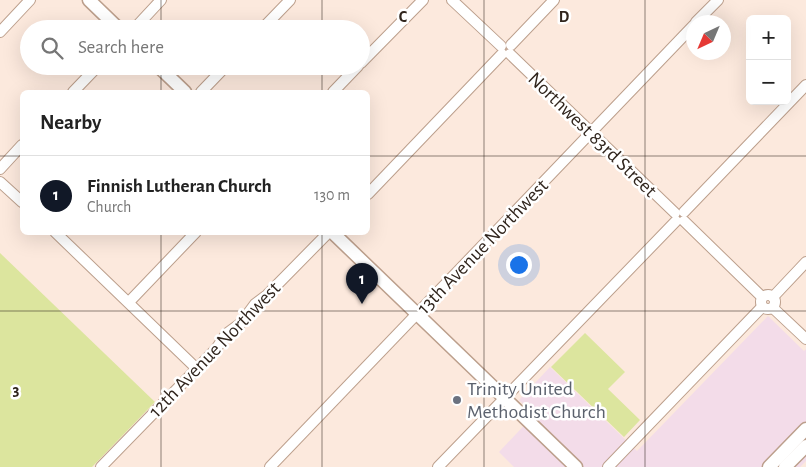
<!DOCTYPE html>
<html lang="en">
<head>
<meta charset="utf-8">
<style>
  body { margin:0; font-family:"Alegreya Sans",sans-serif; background:#f6f6f6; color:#222 }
  .controls { position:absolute; right:15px; top:15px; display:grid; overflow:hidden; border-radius:8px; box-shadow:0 5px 20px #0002 }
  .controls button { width:45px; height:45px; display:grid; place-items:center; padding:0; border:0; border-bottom:1px solid #e0e0e0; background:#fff; color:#222; font:25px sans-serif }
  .compass { position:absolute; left:686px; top:15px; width:45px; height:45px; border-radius:50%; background:#fff; box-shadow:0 5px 20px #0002; rotate:224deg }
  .you { position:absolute; left:518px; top:264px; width:18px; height:18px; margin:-12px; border:4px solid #fff; border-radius:50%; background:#1a73e8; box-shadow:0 0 0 8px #1a73e833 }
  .badge { display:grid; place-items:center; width:32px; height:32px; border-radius:50%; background:#111827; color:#fff; font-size:16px; font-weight:700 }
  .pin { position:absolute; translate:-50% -41px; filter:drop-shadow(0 1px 2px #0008) }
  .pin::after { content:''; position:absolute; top:26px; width:18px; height:15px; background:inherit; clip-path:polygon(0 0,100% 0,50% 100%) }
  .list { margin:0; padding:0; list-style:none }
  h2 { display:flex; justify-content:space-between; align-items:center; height:65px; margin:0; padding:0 20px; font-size:21px }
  h2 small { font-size:16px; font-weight:400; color:#767676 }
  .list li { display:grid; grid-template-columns:32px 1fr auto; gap:15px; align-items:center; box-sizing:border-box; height:80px; padding:0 20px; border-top:1px solid #e0e0e0 }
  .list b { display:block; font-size:19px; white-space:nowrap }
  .list p { margin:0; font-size:16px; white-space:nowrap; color:#767676 }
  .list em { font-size:16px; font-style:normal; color:#767676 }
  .icon { flex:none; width:28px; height:28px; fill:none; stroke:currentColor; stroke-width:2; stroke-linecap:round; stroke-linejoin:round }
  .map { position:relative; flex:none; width:806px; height:467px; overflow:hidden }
  .search { position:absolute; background:#fff; box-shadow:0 5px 20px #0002; left:20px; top:20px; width:350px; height:55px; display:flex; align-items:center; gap:12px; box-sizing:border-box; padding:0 18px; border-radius:28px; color:#767676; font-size:19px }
  .panel { position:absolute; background:#fff; box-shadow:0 5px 20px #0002; left:20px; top:90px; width:350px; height:145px; border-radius:8px }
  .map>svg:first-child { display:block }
</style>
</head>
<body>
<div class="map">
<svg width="806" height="467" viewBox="0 0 806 467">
  <rect width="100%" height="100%" fill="#fce9dd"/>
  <polygon fill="#f3dce9" points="768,316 804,351 806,349 806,461 800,467 514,467 499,452 534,415 519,400 550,367 637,451"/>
  <g fill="#dce59e">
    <polygon points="0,253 155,402 92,467 0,467"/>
    <polygon points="585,333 625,372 608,389 640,420 624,437 551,367"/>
  </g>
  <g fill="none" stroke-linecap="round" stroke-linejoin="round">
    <g stroke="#bc9f8c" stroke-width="12">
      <g id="minor">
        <polyline points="452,0 501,46"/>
        <polyline points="696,22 718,0"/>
        <polyline points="134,29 161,0"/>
        <polyline points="262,29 290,0"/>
        <polyline points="0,32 30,0"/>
        <polyline points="511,45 554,0"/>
        <polyline points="510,54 675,213"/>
        <polyline points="361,63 423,0"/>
        <polyline points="73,92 98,66"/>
        <polyline points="201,92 226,66"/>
        <polyline points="333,92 358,66"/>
        <polyline points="0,169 22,145"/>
        <polyline points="0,182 22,202"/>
        <polyline points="368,194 502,54"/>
        <polyline points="684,212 806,85"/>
        <polyline points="684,221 762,297"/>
        <polyline points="55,232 196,368"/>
        <circle cx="768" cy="302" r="7"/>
        <polyline points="773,297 806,262"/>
        <polyline points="129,302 196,232"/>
        <polyline points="773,308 806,339"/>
        <polyline points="101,467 216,349 226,334 241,323 255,304 267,295 329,232"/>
        <polyline points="270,467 694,25"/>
        <polyline points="438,467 676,221"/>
        <polyline points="608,467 762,307"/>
      </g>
    </g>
    <g stroke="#bc9f8c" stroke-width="15">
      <g id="major">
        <polyline points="89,0 119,29"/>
        <polyline points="158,66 185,92"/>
        <polyline points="332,232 576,467"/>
        <polyline points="769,467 806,429"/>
        <polyline points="785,467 806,446"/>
      </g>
    </g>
    <use href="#minor" stroke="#fff" stroke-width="10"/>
    <use href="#major" stroke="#fff" stroke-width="12"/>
  </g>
  <path fill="none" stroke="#30251d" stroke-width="1" stroke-opacity="0.55" d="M161,0V29M322,0V29M484,0V467M645,0V467M161,66V92M322,66V92M0,156H22M368,156H806M161,232V467M322,232V467M0,311H806"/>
  <circle fill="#6b7280" stroke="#fff" stroke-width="2" cx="457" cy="400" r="5"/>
  <g text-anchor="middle" stroke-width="5" stroke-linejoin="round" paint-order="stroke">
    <g font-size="20" fill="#30251d" stroke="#fff">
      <text transform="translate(593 134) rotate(44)" y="7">Northwest 83rd Street</text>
      <text transform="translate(482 246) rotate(-46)" y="7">13th Avenue Northwest</text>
      <text transform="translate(214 349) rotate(-46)" y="7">12th Avenue Northwest</text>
    </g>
    <g font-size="20" fill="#5b616d" stroke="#fff" text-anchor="start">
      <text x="467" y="395">Trinity United<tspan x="467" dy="23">Methodist Church</tspan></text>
    </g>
  </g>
  <g font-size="16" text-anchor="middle" font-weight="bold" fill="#30251d" stroke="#fff" stroke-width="5" stroke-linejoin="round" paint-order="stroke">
    <text x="403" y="22">C</text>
    <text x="564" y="22">D</text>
    <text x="16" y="395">3</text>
  </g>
</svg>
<div class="controls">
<button>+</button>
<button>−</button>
</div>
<svg class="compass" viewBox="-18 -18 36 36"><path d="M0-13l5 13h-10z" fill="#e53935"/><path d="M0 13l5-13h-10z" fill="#767676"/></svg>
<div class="you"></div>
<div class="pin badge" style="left:362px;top:304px">1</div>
<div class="search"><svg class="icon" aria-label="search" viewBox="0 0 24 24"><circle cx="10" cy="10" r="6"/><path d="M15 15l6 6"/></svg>Search here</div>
<section class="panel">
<h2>Nearby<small></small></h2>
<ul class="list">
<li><span class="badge">1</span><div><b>Finnish Lutheran Church</b><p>Church</p></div><em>130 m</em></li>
</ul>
</section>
</div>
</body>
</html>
